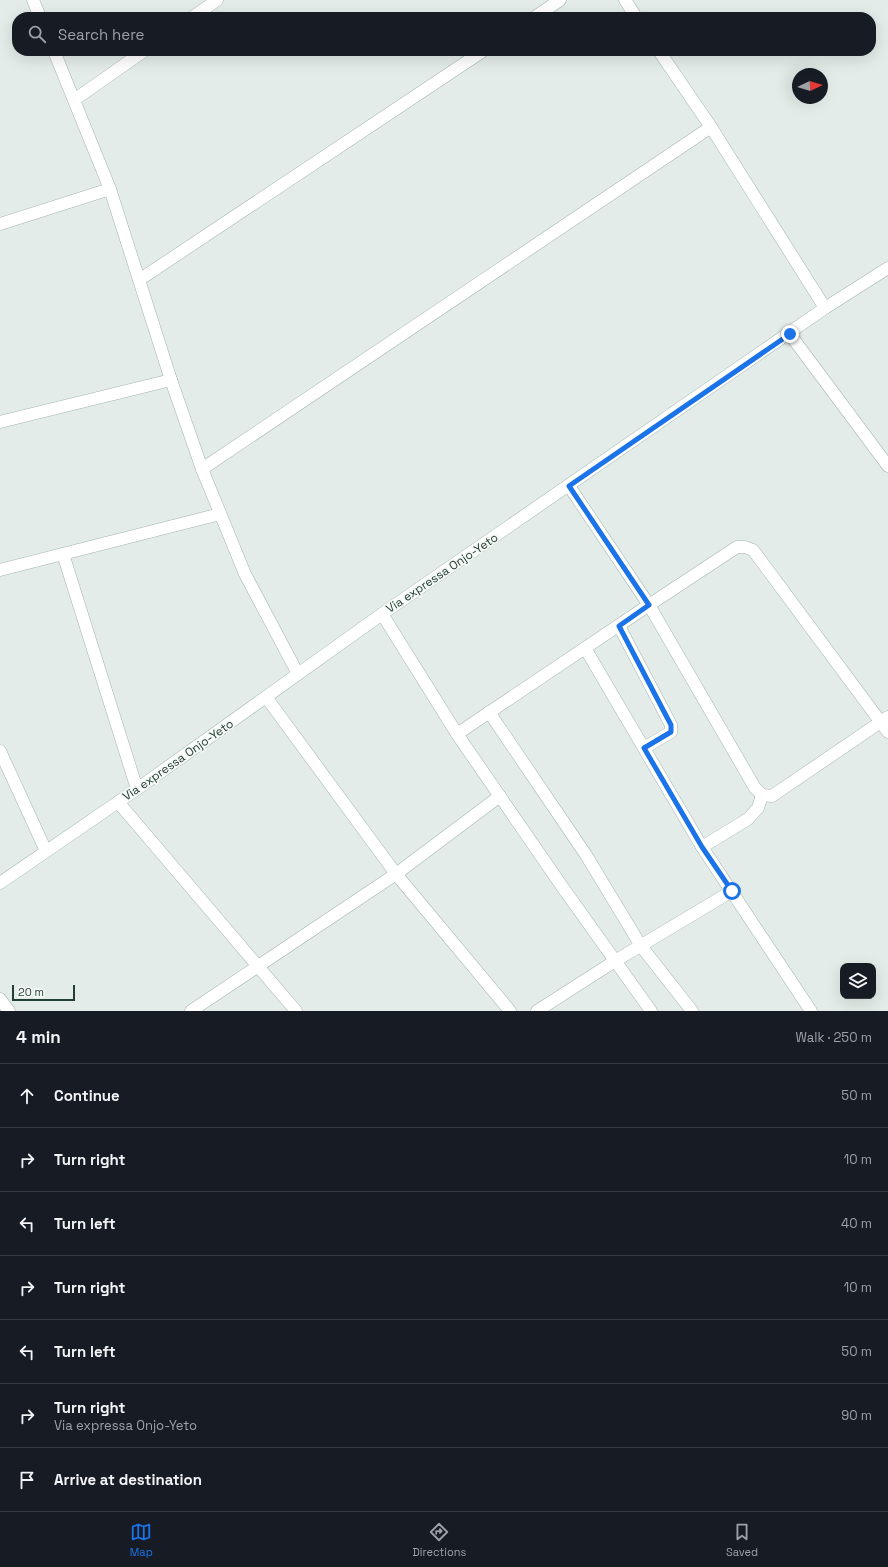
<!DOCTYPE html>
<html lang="en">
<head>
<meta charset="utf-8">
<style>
  body { margin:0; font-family:"Space Grotesk",sans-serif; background:#242831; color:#f1f3f6 }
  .controls { position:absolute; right:12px; bottom:12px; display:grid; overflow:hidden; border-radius:8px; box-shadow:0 4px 16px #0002 }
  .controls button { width:36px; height:36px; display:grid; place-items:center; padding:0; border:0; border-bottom:1px solid #363941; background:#171b24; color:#f1f3f6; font:20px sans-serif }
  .compass { position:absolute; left:792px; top:68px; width:36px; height:36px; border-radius:50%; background:#171b24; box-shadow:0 4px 16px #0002; rotate:86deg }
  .scale { position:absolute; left:12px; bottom:10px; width:63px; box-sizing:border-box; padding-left:4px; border:2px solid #243d35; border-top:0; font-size:11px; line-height:14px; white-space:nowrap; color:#243d35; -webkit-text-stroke:3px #f4f9f6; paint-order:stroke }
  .stop { position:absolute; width:12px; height:12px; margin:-9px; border:3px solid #1a73e8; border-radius:50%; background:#fff }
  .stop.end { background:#1a73e8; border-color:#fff; box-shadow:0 1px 4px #0008 }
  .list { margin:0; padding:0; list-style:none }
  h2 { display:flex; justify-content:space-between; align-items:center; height:52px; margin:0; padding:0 16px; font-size:17px }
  h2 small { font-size:13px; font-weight:400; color:#9ea1a6 }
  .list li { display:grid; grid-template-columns:26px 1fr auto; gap:12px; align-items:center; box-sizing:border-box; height:64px; padding:0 16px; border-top:1px solid #363941 }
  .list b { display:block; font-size:15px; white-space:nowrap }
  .list p { margin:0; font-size:13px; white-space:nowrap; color:#9ea1a6 }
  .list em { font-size:13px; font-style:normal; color:#9ea1a6 }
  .icon { flex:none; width:22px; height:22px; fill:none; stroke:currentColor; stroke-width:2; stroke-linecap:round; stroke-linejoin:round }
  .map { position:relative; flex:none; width:888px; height:1011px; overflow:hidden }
  .search { position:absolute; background:#171b24; box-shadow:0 4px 16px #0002; left:12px; right:12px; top:12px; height:44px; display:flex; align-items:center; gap:10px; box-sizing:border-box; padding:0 14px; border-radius:16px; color:#9ea1a6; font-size:15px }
  .sheet { height:500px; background:#171b24 }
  nav { display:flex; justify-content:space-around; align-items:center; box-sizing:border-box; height:56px; border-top:1px solid #363941; background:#171b24; font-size:11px; color:#9ea1a6 }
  nav a { display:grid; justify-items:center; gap:2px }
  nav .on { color:#1a73e8 }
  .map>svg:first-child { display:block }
</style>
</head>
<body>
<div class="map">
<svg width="888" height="1011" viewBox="0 0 888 1011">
  <rect width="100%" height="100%" fill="#e3ece8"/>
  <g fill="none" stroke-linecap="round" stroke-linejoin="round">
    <g stroke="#a6b4af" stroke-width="13">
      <g id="minor">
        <polyline points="33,0 40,17"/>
        <polyline points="625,0 636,17"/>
        <polyline points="193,17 217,0"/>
        <polyline points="535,17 560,0"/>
        <polyline points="54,51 110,189 171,380 202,469 245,574 298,674"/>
        <polyline points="659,51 711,127 825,308"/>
        <polyline points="74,100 144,51"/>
        <polyline points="0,224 110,189"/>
        <polyline points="139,280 483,51"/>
        <polyline points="789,333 888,466"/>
        <polyline points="0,422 171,380"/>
        <polyline points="202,469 711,127"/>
        <polyline points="569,486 649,605 737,547 745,547 753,550 888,732"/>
        <polyline points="63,554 137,789"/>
        <polyline points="0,570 220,514"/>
        <polyline points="382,614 457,734 561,885 651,1011"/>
        <polyline points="619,626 671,725 671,732 644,748"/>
        <polyline points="585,648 702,847 811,1011"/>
        <polyline points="266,697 396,874 510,1011"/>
        <polyline points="489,712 586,855 641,946 692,1011"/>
        <polyline points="457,734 649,605 755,788 762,795 772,796 888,717"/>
        <polyline points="0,751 46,851"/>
        <polyline points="118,802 296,1011"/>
        <polyline points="702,847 748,819 758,808 762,795"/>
        <polyline points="0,999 9,1011"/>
        <polyline points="191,1011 396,874 500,796"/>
        <polyline points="537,1011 615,961 732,891"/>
      </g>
    </g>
    <g stroke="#a2b7af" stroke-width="13">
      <polyline id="secondary" points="0,883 137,789 382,614 825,308 888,268"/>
    </g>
    <use href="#minor" stroke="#fff" stroke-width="12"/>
    <use href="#secondary" stroke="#fff" stroke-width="12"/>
  </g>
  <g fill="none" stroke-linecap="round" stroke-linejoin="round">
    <polyline stroke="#1a73e8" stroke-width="5" points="732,891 702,847 644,748 671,732 671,725 619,626 649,605 569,486 790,334"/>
  </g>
  <g text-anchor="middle" stroke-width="3.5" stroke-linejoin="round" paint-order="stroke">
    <g font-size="12" fill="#243d35" stroke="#f4f9f6">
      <text transform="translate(442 573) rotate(-34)" y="4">Via expressa Onjo-Yeto</text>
      <text transform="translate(178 760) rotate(-35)" y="4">Via expressa Onjo-Yeto</text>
    </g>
  </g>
</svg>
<div class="controls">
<button><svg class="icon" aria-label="layers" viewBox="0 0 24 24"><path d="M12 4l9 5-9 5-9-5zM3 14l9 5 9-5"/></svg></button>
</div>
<svg class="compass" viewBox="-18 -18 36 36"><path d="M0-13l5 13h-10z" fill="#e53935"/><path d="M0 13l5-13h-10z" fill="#9ea1a6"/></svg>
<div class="scale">20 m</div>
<div class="stop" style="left:732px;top:891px"></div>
<div class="stop end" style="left:790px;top:334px"></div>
<div class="search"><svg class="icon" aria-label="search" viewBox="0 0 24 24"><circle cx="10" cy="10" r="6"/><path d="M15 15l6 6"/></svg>Search here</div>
</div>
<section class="sheet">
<h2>4 min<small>Walk · 250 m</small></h2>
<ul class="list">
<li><svg class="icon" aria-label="ahead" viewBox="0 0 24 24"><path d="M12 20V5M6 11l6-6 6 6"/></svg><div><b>Continue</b></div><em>50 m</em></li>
<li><svg class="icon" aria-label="right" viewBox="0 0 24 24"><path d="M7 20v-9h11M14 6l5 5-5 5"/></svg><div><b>Turn right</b></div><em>10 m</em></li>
<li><svg class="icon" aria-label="left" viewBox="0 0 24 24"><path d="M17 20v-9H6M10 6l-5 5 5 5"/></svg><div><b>Turn left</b></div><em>40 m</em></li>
<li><svg class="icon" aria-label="right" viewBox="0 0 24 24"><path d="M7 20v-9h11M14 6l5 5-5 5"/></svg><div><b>Turn right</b></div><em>10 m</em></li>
<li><svg class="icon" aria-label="left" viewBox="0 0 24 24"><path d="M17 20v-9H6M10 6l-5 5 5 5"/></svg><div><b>Turn left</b></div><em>50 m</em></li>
<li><svg class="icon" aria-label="right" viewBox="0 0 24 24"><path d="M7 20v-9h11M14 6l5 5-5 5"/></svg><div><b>Turn right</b><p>Via expressa Onjo-Yeto</p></div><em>90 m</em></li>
<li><svg class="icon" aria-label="arrive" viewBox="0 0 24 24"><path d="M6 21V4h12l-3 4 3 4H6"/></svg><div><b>Arrive at destination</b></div></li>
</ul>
</section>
<nav>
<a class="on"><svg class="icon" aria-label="map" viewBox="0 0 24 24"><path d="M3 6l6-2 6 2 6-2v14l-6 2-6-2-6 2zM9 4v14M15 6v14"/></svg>Map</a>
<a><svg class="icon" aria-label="directions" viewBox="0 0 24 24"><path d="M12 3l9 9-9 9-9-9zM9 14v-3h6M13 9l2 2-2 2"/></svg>Directions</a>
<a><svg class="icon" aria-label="saved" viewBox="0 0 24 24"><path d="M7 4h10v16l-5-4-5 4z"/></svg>Saved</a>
</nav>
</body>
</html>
